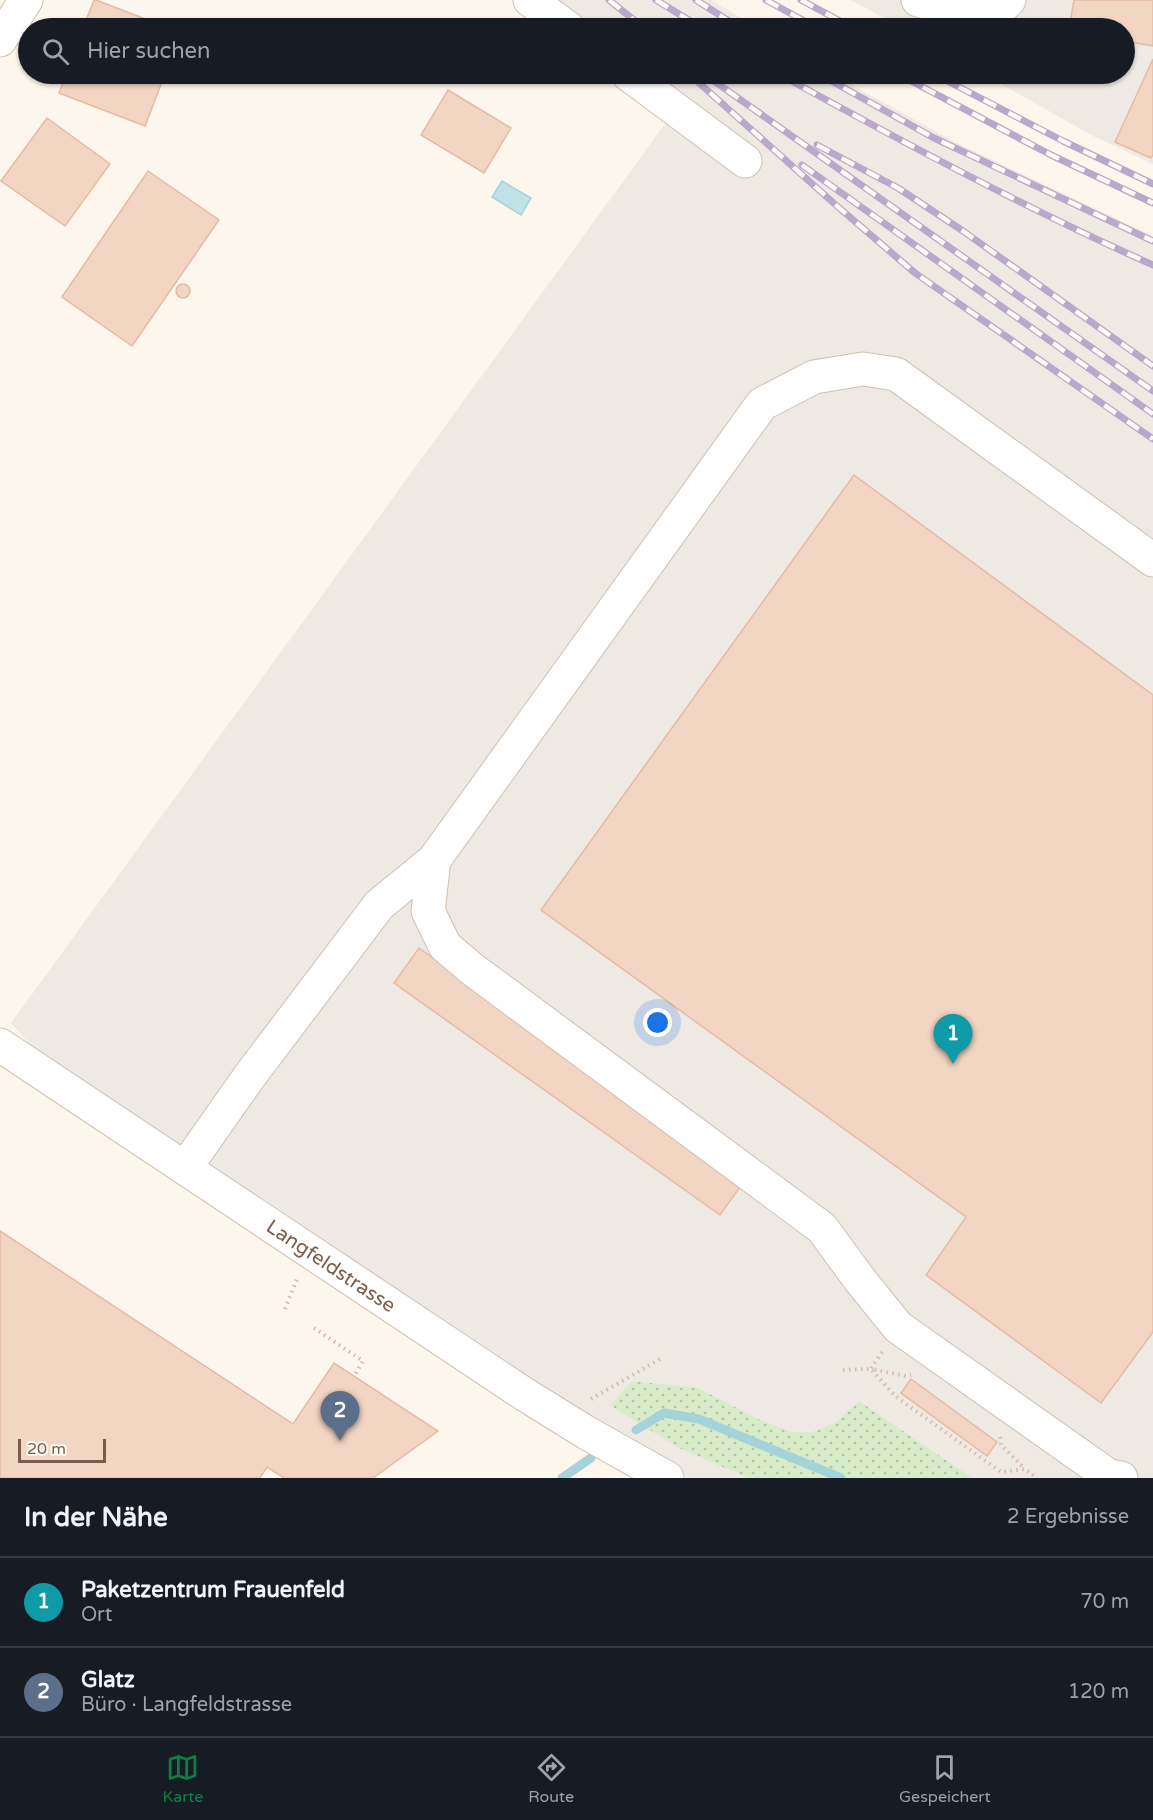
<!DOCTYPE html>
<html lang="de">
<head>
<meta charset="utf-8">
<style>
  body { margin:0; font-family:"Varela Round",sans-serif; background:#20242c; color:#f1f3f6 }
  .scale { position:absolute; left:18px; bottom:15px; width:88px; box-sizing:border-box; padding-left:6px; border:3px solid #7a5c4d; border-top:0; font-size:16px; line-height:21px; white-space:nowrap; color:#7a5c4d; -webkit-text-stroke:4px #fffaf3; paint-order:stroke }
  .you { position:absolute; left:658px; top:1023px; width:21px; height:21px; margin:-15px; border:4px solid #fff; border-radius:50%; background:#1a73e8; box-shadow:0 0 0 9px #1a73e833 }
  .badge { display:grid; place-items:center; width:39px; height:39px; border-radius:50%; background:#0b8043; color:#fff; font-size:20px; font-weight:700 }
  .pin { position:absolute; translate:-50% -50px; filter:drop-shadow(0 2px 3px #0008) }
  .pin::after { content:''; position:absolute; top:32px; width:21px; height:18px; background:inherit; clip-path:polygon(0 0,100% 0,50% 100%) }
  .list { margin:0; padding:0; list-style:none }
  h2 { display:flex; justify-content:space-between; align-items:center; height:78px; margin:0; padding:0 24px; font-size:26px }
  h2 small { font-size:20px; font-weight:400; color:#9ea1a6 }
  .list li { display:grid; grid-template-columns:39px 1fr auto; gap:18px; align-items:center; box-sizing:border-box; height:90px; padding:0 24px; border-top:2px solid #363941 }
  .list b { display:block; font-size:22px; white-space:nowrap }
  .list p { margin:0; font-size:20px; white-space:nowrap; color:#9ea1a6 }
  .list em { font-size:20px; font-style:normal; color:#9ea1a6 }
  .icon { flex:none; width:33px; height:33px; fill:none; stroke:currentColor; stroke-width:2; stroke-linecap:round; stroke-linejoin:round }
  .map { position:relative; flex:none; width:1153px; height:1478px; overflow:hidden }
  .search { position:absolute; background:#171b24; box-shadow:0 2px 4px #0004; left:18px; right:18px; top:18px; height:66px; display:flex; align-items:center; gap:15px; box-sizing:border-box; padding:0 21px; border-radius:33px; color:#9ea1a6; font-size:22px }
  .sheet { height:258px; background:#171b24 }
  nav { display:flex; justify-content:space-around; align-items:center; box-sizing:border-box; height:84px; border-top:2px solid #363941; background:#171b24; font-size:16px; color:#9ea1a6 }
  nav a { display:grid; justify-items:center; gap:3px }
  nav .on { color:#0b8043 }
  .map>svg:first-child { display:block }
</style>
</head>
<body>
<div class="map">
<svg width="1153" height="1478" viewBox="0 0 1153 1478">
  <defs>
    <pattern id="grass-dots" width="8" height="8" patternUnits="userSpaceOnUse" patternTransform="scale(1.5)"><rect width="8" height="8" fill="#d8ecc9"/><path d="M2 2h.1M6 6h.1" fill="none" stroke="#b4c2a5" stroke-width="1.8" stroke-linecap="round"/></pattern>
  </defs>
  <rect width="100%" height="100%" fill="#fdf6ec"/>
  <g fill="#efe9e4">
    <polygon points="534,0 711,0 758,28 567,28"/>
    <polygon points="851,0 1153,0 1153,164 1093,136 983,74 1124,74 1124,28 902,28"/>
    <polygon points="620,74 832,74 953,141 1153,236 1153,1478 669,1478 75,1096 11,1023 670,117"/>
  </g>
  <polygon fill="url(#grass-dots)" points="632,1381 698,1388 762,1421 792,1432 812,1432 835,1423 859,1401 972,1478 748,1478 677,1447 610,1405"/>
  <polygon fill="#bfe3e8" stroke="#a5d3da" stroke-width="1.5" points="502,181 531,198 521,215 492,197"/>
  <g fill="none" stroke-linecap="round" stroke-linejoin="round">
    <g stroke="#a5d3da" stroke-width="9">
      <polyline points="636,1430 664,1413 699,1419 841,1478"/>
      <polyline points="562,1478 591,1458"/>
    </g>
  </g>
  <g fill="#f3d5c3" stroke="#e6bba3" stroke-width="1.5">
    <polygon points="94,0 96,0 169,28 83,28"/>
    <polygon points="1074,0 1153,0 1153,46 1124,41 1124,28 1069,28"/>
    <polygon points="1153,59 1153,155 1151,158 1115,142"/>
    <polygon points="66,74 165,74 145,126 59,93"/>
    <polygon points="448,90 511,128 484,173 421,135"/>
    <polygon points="47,118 110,164 65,226 1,181"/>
    <polygon points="148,171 219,220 132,346 62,297"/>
    <circle cx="183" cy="291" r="7"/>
    <polygon points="854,475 1153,695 1153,1332 1101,1403 926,1275 966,1217 541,910"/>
    <polygon points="419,948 745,1180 720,1215 394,983"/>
    <polygon points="0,1231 293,1424 334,1363 438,1431 373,1478 284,1478 267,1467 260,1478 0,1478"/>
    <polygon points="911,1379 997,1442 987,1456 901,1393"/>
  </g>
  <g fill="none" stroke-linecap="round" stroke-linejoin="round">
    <g stroke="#d1beb0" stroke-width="35">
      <g id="minor">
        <polyline points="530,0 568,28"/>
        <polyline points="918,0 972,16 999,10 1009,0"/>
        <polyline points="0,40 26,0"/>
        <polyline points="628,74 745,161"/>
        <path id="s1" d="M0,1045L524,1394L587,1433L667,1478"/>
        <polyline points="185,1168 249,1077 379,905 434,860"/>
        <polyline points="1121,1478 1109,1476 898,1327 860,1280 822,1228 472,969 445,946 428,911 434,860 762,404 814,377 863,369 896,374 1153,560"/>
      </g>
    </g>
    <g stroke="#d9b8a5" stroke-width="4" stroke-dasharray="1.5 4.5" stroke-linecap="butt">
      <polyline points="285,1309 297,1279"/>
      <polyline points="314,1328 363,1361 354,1376"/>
      <polyline points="882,1352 871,1369 906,1376 911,1375"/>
      <polyline points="843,1370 871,1369 895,1396 1001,1472 1025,1469 1037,1478"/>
      <polyline points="591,1399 660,1359"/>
      <polyline points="1000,1437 1001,1445 1025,1469"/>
    </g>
    <use href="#minor" stroke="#fff" stroke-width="33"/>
    <g stroke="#b9a8c9" stroke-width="7">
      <g id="rail">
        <polyline points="609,0 644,28"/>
        <polyline points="656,0 702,28"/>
        <polyline points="696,0 740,28"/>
        <polyline points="766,0 817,28"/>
        <polyline points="801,0 853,28"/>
        <polyline points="689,74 837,206 915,273 1153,439"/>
        <polyline points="704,74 1153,391"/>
        <path d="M779,74C901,141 1025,208 1153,265"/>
        <polyline points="819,74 934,138 1153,241"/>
        <polyline points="898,74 1051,155 1153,203"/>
        <polyline points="934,74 1063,141 1153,184"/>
        <polyline points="817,145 898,188 963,231 1153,366"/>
        <polyline points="802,165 1153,414"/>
      </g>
    </g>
    <use href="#rail" stroke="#fffaf3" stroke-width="4.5" stroke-dasharray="14" stroke-linecap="butt"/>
  </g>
  <g text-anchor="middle" stroke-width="4.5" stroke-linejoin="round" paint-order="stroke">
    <g font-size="20" fill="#7a5c4d" stroke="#fffaf3">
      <text dy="7" stroke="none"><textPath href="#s1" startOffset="398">Langfeldstrasse</textPath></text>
    </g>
  </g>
</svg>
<div class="scale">20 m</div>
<div class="you"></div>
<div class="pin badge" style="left:953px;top:1064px;background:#0f9aa8">1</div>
<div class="pin badge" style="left:340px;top:1441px;background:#5c6f8a">2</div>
<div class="search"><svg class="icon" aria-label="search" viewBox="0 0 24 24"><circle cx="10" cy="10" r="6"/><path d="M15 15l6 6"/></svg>Hier suchen</div>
</div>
<section class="sheet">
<h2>In der Nähe<small>2 Ergebnisse</small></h2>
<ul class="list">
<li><span class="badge" style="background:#0f9aa8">1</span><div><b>Paketzentrum Frauenfeld</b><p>Ort</p></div><em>70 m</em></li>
<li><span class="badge" style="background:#5c6f8a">2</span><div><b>Glatz</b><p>Büro · Langfeldstrasse</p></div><em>120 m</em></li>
</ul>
</section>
<nav>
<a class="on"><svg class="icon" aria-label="map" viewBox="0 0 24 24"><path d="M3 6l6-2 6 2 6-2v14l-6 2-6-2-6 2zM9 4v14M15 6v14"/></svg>Karte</a>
<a><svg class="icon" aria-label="directions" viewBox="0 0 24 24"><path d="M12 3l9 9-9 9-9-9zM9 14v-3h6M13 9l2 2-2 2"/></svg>Route</a>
<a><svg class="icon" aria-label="saved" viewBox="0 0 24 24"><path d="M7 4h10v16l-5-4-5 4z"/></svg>Gespeichert</a>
</nav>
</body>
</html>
